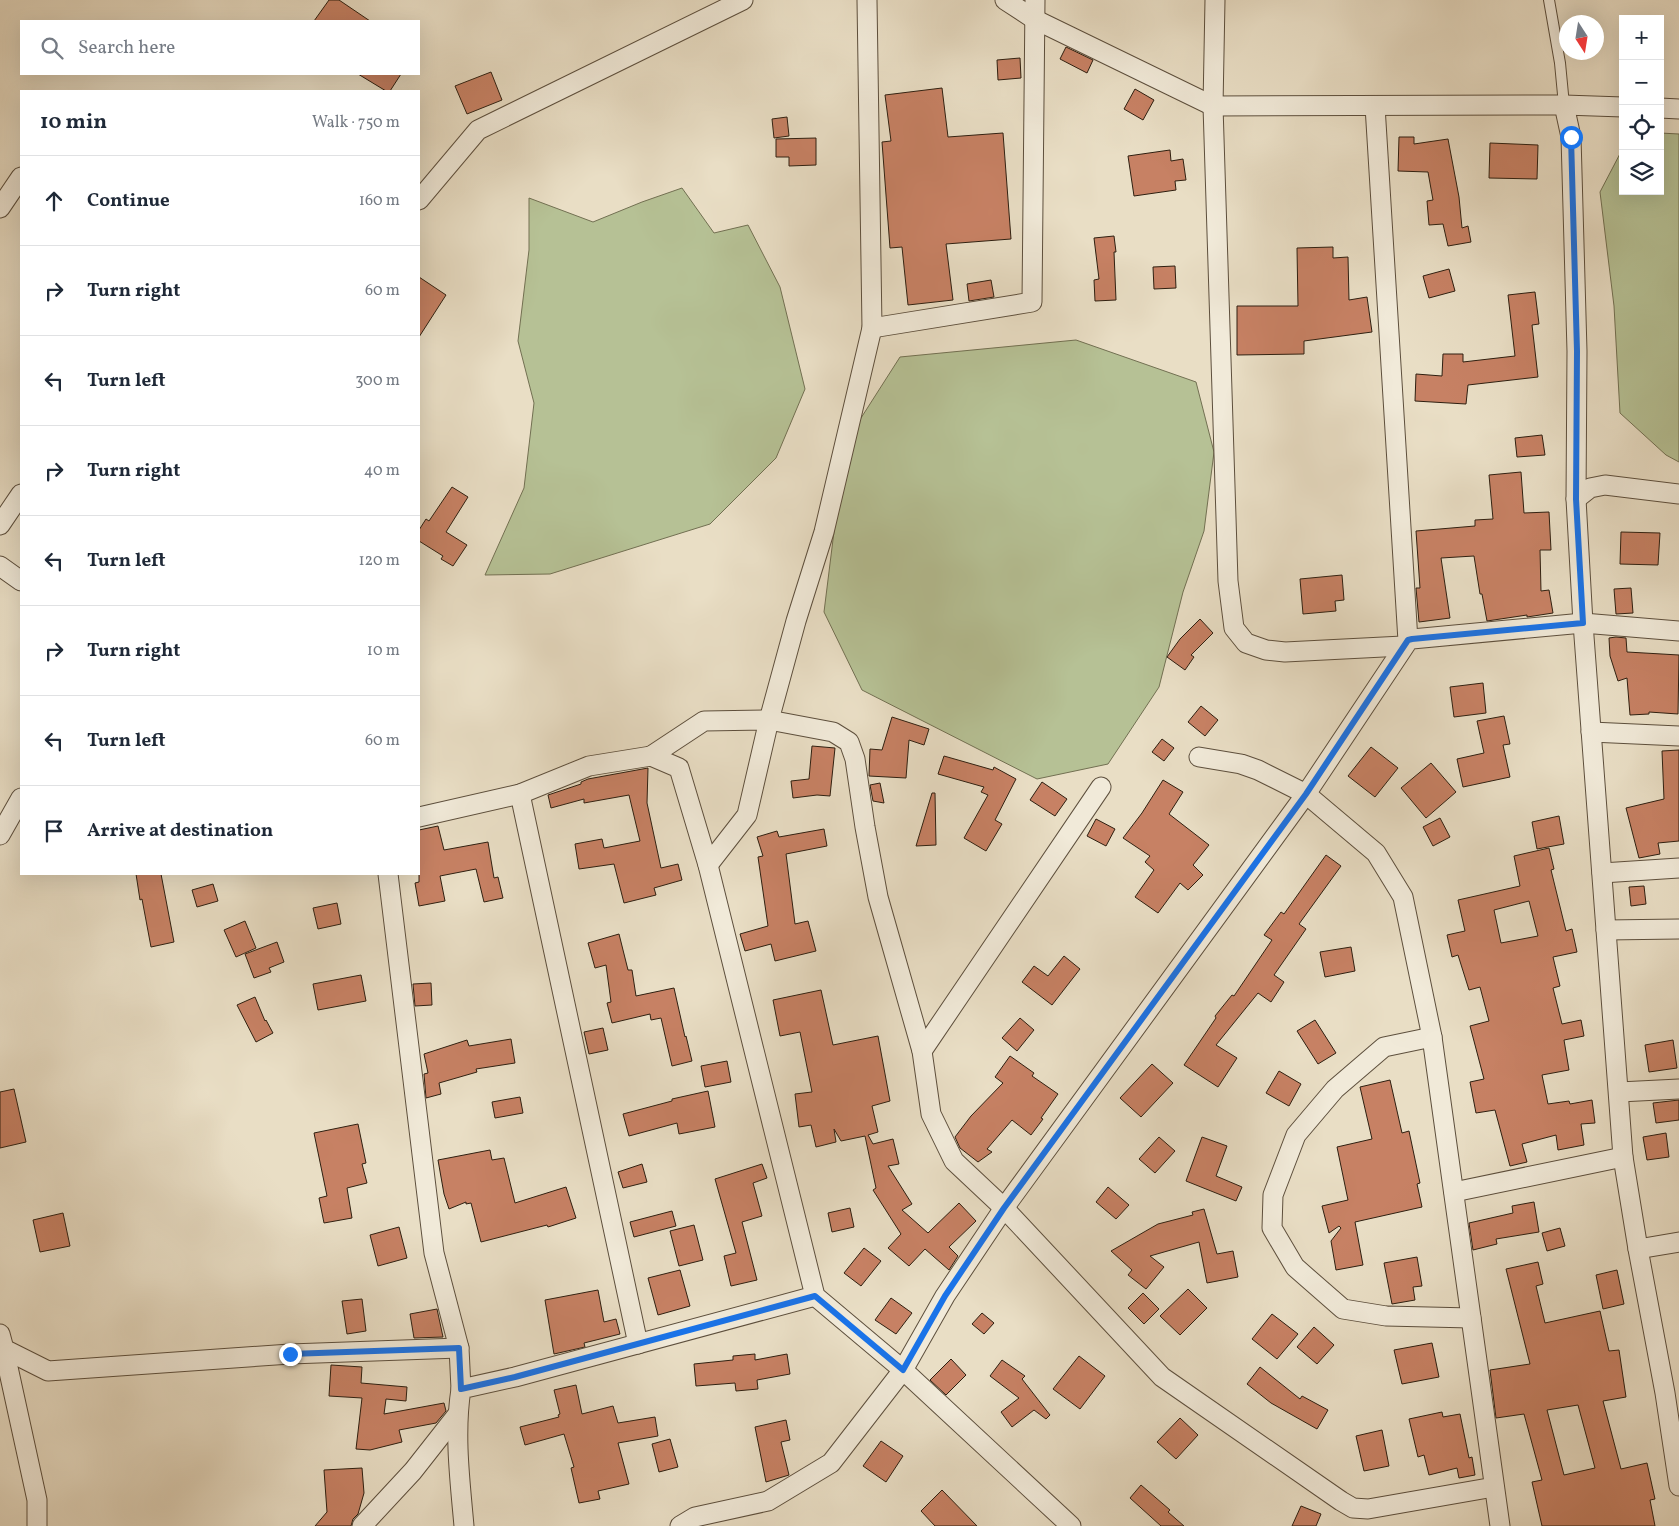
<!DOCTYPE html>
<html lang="en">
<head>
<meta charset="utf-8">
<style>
  body { margin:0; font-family:Vollkorn,serif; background:#f2f2f3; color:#1f2937 }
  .controls { position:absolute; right:15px; top:15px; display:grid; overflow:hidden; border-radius:0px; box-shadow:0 5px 20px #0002 }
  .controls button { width:45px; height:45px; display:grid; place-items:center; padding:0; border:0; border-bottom:1px solid #e0e1e3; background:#fff; color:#1f2937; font:25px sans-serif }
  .compass { position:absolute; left:1559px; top:15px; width:45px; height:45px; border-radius:50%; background:#fff; box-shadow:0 5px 20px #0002; rotate:168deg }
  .stop { position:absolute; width:15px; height:15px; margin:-11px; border:4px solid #1a73e8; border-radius:50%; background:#fff }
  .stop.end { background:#1a73e8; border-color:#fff; box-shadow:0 1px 5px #0008 }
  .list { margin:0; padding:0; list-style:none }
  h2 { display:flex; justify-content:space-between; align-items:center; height:65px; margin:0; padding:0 20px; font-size:21px }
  h2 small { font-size:16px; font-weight:400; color:#747a83 }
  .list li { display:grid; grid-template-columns:32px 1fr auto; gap:15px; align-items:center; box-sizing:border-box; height:90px; padding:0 20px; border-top:1px solid #e0e1e3 }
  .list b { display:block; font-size:19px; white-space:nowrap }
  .list em { font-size:16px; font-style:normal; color:#747a83 }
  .icon { flex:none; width:28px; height:28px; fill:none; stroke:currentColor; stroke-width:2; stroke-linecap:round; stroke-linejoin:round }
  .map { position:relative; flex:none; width:1679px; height:1526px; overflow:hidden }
  .search { position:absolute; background:#fff; box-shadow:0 5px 20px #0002; left:20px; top:20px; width:400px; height:55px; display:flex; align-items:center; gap:12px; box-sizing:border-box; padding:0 18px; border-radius:0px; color:#747a83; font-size:19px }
  .panel { position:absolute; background:#fff; box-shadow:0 5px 20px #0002; left:20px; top:90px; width:400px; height:785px; border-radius:0px }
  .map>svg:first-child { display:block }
</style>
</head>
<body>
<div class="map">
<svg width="1679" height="1526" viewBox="0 0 1679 1526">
  <rect width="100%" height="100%" fill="#e9dec5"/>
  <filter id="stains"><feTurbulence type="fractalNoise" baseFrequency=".004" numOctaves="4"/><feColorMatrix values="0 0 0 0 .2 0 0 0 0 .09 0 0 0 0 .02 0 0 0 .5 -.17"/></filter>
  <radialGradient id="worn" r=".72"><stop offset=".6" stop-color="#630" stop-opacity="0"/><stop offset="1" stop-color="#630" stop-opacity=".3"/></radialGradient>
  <g fill="#b6c195" stroke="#727052">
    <polygon points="1660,133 1679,134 1679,462 1666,455 1620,413 1614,306 1600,192 1623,148 1623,191 1660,191"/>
    <polygon points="682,188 714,233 748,225 780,287 805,389 776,458 710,524 550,574 485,575 524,488 534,403 518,341 529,250 529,198 593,222 642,202"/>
    <polygon points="1076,340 1196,382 1214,452 1204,531 1183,592 1159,687 1108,764 1037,779 862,690 824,612 845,443 900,357"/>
  </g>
  <g fill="#c78164" stroke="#2e1f10" fill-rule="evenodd">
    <polygon points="329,0 339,0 370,21 314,21"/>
    <polygon points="1066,47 1093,60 1087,73 1060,59"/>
    <polygon points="1020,58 1021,78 998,80 997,60"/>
    <polygon points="491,72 502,100 467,114 455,86"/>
    <polygon points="358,74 401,74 390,91 386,91"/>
    <polygon points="942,88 948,137 1003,133 1011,239 946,244 953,300 908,305 902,247 890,248 882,142 891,141 885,95"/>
    <polygon points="1135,89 1154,100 1143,120 1124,109"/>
    <polygon points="787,117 789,136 774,138 772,119"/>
    <polygon points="1399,137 1414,137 1414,144 1448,139 1459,197 1462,228 1468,226 1471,242 1448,246 1443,224 1429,225 1427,201 1433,200 1428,172 1398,171"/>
    <polygon points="816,138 816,165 789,166 789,157 776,157 776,139"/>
    <polygon points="1490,143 1538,145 1537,179 1489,178"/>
    <polygon points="1170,150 1171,161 1183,159 1186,180 1175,181 1176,190 1134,196 1128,156"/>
    <polygon points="1114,236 1116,252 1114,252 1116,300 1095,301 1094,280 1099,279 1094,238"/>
    <polygon points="1333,247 1333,258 1348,257 1349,300 1367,297 1372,332 1304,341 1304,354 1237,355 1237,306 1298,306 1297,248"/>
    <polygon points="1175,266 1176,288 1154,289 1153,267"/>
    <polygon points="1449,269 1455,291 1429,298 1423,276"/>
    <polygon points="419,277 446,295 419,337"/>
    <polygon points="991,280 994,297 969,301 967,284"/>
    <polygon points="1535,292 1539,324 1532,325 1538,377 1468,385 1466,404 1415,401 1416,374 1442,376 1443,354 1463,354 1463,362 1515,356 1508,295"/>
    <polygon points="1542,435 1545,455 1517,457 1515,438"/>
    <polygon points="1521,472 1524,513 1549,512 1551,550 1540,550 1541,591 1549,590 1553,613 1527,617 1527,615 1487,621 1482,594 1480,594 1474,556 1441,558 1450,618 1419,622 1416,588 1420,588 1416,531 1475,526 1475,520 1493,519 1489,475"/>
    <polygon points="452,487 468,497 446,532 467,545 453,566 441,559 443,556 419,541 419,530 426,519 429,521"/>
    <polygon points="1621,532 1660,533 1658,565 1620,564"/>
    <polygon points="1342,575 1344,600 1335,601 1336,611 1303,614 1300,579"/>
    <polygon points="1631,588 1633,613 1616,614 1614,589"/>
    <polygon points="1200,619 1213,633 1191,655 1194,657 1185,670 1167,657 1180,639"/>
    <polygon points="1616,637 1626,638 1627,652 1679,655 1678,714 1649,712 1649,714 1630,715 1627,678 1618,681 1610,656 1609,638"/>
    <polygon points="1483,683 1486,713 1454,717 1450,687"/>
    <polygon points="1201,706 1218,720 1205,736 1188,722"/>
    <polygon points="1504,716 1510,744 1503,745 1510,777 1463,787 1457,759 1484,753 1477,721"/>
    <polygon points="892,717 929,729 924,745 909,740 906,778 869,776 870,749 882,750"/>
    <polygon points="1162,739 1174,748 1164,761 1152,752"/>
    <polygon points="812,746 835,748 830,796 817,795 793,798 791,781 809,779"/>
    <polygon points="1371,747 1398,768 1375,797 1348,776"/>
    <polygon points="1679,750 1679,841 1658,843 1660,854 1639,858 1626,808 1664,799 1662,751"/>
    <polygon points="944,756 993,770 994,767 1016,779 995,820 1002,824 986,851 964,838 988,795 981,792 984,787 938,774"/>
    <polygon points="1431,763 1456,792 1426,818 1401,788"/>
    <polygon points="648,768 647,803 661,868 678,864 682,880 654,888 656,895 624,903 614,864 579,869 575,844 602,839 604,848 640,841 629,795 584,803 584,799 551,808 548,795 581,784 581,782 588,779"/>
    <polygon points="1163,780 1183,792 1169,814 1209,845 1193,865 1203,875 1188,890 1180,883 1158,913 1135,897 1154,870 1145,862 1150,856 1123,838 1142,813"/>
    <polygon points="1042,782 1067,799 1055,816 1030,800"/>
    <polygon points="880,783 884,803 873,801 870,785"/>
    <polygon points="932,793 935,793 936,845 916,846"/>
    <polygon points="1559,816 1564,844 1537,849 1532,822"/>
    <polygon points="1440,818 1450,837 1433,846 1423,827"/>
    <polygon points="1096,819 1115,829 1106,846 1087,836"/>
    <polygon points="438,826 444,850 488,842 494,878 498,877 503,898 484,902 476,869 440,876 445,901 419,906 415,883 419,882 419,830"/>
    <polygon points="824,829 827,846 786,854 795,924 808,921 816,951 775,961 771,944 745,951 740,934 768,926 758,857 763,856 757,837 777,831 779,837"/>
    <path d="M1549,848L1554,869L1551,870L1566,931L1572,929L1577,952L1553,957L1560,986L1553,988L1562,1024L1581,1020L1584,1036L1564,1040L1569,1070L1542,1075L1548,1104L1569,1101L1570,1104L1592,1100L1595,1123L1581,1124L1584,1145L1558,1150L1556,1135L1522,1144L1527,1162L1510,1166L1495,1110L1476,1113L1470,1082L1484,1079L1470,1026L1489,1021L1480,987L1469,990L1458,955L1452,957L1447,935L1465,931L1458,900L1520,886L1514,856ZM1529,901L1538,936L1501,943L1494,910Z"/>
    <polygon points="1326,855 1341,866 1299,924 1306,929 1274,975 1284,982 1271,1002 1258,993 1216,1045 1237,1058 1218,1087 1184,1065 1216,1018 1215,1016 1232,995 1234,996 1272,940 1264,935 1281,912 1284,914"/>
    <polygon points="136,874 161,874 174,942 151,947 142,899 140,900"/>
    <polygon points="213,884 218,901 197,907 192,890"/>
    <polygon points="1644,886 1646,904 1631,906 1629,887"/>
    <polygon points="337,903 341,924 318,929 313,908"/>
    <polygon points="245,921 256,948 236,957 224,930"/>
    <polygon points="619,934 628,970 632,970 636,996 674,988 685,1037 686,1036 692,1061 672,1066 661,1018 651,1020 650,1014 612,1023 607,1003 611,1002 606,965 595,968 588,943"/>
    <polygon points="277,942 284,962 269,968 271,972 254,978 245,954"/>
    <polygon points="1351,947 1355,971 1325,977 1320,952"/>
    <polygon points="1064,956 1080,969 1052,1005 1022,982 1034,966 1048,976"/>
    <polygon points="361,975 366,1001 318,1010 313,984"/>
    <polygon points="431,983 432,1005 415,1006 413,984"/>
    <polygon points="821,990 833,1045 878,1036 890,1101 872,1106 878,1132 868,1135 873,1144 893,1139 899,1164 888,1166 912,1204 902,1210 928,1233 959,1203 976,1221 949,1247 958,1256 949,1270 925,1249 909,1266 888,1248 901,1234 873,1190 876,1188 865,1136 841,1141 834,1129 836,1142 816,1147 811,1125 799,1127 795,1094 812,1092 800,1032 780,1036 773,1000"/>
    <polygon points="255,997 265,1021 266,1020 273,1033 256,1042 237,1005"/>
    <polygon points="1020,1018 1034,1030 1017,1051 1002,1038"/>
    <polygon points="1315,1020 1336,1053 1318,1064 1297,1031"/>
    <polygon points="603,1028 608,1050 589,1054 584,1032"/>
    <polygon points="511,1039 515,1063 476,1069 477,1072 439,1083 441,1094 426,1098 424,1074 428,1073 424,1054 467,1040 469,1046"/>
    <polygon points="1673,1040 1677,1068 1649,1072 1645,1045"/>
    <polygon points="1010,1056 1034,1073 1032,1076 1058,1094 1041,1118 1043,1119 1031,1135 1012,1120 987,1149 992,1152 978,1162 960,1148 955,1137 971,1116 1003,1083 995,1077"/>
    <polygon points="727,1061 731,1082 705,1087 701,1066"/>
    <polygon points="1152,1064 1173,1083 1141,1117 1120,1098"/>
    <polygon points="1279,1071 1301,1084 1289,1106 1266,1093"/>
    <polygon points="1390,1080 1402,1133 1409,1131 1420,1183 1417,1184 1422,1207 1355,1222 1363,1265 1336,1270 1331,1241 1341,1228 1339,1226 1329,1233 1322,1206 1348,1200 1337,1147 1372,1139 1360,1087"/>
    <polygon points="14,1089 26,1142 0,1148 0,1092"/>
    <polygon points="708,1091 715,1127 679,1134 677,1123 629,1136 623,1114 672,1101 672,1099"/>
    <polygon points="520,1097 523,1113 495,1118 492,1102"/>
    <polygon points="1679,1100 1679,1120 1656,1123 1653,1103"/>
    <polygon points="358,1124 366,1163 362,1164 367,1183 347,1188 352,1218 324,1223 319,1198 327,1196 314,1133"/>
    <polygon points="1666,1133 1669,1157 1647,1160 1643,1137"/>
    <polygon points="1159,1137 1175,1151 1155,1173 1139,1159"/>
    <polygon points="1202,1137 1227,1146 1216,1176 1242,1187 1236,1201 1186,1181"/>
    <polygon points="490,1150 492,1160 504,1158 515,1203 566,1187 576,1218 548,1227 547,1225 481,1242 471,1203 466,1204 466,1202 449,1209 444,1194 438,1160"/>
    <polygon points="642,1164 647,1182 623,1188 618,1172"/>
    <polygon points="762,1164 767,1178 753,1183 762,1216 742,1222 757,1280 731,1286 724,1256 736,1253 715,1179"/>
    <polygon points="1108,1187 1129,1205 1116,1219 1096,1202"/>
    <polygon points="1534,1202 1539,1232 1496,1239 1497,1244 1473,1250 1469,1223 1513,1213 1512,1206"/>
    <polygon points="850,1208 854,1227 832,1232 828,1213"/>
    <polygon points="1204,1209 1217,1254 1233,1251 1238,1277 1207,1283 1199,1242 1150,1256 1164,1267 1146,1289 1128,1275 1132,1270 1111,1251 1158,1224 1193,1215 1192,1212"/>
    <polygon points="672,1211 676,1226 634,1237 630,1222"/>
    <polygon points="63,1213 70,1246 40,1252 33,1220"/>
    <polygon points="694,1225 703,1260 679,1266 670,1231"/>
    <polygon points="399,1227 407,1258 378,1266 370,1235"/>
    <polygon points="1560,1228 1565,1246 1547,1251 1542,1233"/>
    <polygon points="864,1248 881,1261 861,1286 844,1273"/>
    <polygon points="1417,1257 1422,1286 1413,1287 1415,1300 1392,1304 1384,1263"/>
    <path d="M1538,1262L1543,1284L1536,1286L1545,1323L1600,1311L1609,1351L1619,1350L1626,1397L1603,1401L1621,1469L1647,1463L1655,1499L1650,1500L1655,1526H1542L1532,1482L1542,1480L1524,1414L1496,1418L1490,1370L1530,1364L1506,1269ZM1578,1405L1595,1468L1564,1475L1547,1410Z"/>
    <polygon points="680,1270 690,1306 658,1315 648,1278"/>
    <polygon points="1617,1270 1624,1304 1603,1309 1596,1275"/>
    <polygon points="1188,1289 1207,1308 1180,1335 1160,1316"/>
    <polygon points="598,1290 604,1322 616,1319 620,1334 584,1343 585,1347 554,1354 545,1300"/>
    <polygon points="1143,1293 1159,1309 1144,1324 1128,1308"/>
    <polygon points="891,1298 912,1313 896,1334 875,1320"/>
    <polygon points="362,1299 366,1331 347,1334 342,1301"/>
    <polygon points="437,1309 443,1337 414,1338 410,1314"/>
    <polygon points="982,1313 994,1323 984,1334 972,1324"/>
    <polygon points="1272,1314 1298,1334 1277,1359 1252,1339"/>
    <polygon points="1314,1327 1334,1345 1317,1364 1297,1347"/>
    <polygon points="1432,1343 1439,1377 1402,1384 1394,1350"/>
    <polygon points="755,1354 755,1360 787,1354 790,1374 757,1380 758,1389 736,1391 735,1383 696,1386 694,1364 733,1360 733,1356"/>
    <polygon points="1079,1356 1105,1376 1080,1409 1053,1389"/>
    <polygon points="951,1359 966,1375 946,1395 930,1380"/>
    <polygon points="1002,1360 1025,1376 1022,1379 1050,1415 1046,1419 1034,1410 1012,1427 1001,1412 1019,1398 990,1376"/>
    <polygon points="331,1365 362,1367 361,1383 407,1387 406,1401 386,1399 384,1414 444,1403 446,1411 436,1423 399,1430 402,1442 370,1450 356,1449 362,1398 329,1396"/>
    <polygon points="1260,1367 1300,1399 1302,1396 1328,1410 1317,1429 1271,1403 1247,1384"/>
    <polygon points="576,1385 582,1414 613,1406 618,1423 655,1417 658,1436 618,1443 629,1484 598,1491 600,1499 579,1503 571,1468 574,1467 564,1434 525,1445 520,1427 559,1417 558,1415 560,1414 554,1390"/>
    <polygon points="1442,1412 1443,1417 1460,1414 1469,1458 1472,1457 1475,1475 1459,1478 1457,1468 1429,1475 1424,1455 1418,1457 1409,1419"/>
    <polygon points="1180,1418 1198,1435 1176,1459 1157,1442"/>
    <polygon points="786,1420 790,1440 781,1442 789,1475 766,1482 755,1427"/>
    <polygon points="1382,1430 1389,1466 1364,1471 1356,1436"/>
    <polygon points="670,1439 678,1467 659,1472 652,1444"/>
    <polygon points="881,1441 903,1456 886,1482 863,1466"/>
    <polygon points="362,1468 364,1493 358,1514 353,1519 351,1526 315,1526 327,1512 324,1470"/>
    <polygon points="1141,1485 1170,1510 1168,1512 1184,1526 1161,1526 1130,1498"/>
    <polygon points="942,1490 977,1526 935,1526 921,1511"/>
    <polygon points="1301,1506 1321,1514 1316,1526 1292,1526"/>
  </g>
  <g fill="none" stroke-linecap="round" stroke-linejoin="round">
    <g stroke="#5d4f3d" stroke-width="12">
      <polyline id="lane" points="1549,0 1560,63 1564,105"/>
    </g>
    <g stroke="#5d4f3d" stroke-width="21">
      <g id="street">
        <polyline points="867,0 872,328 824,532 796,621 769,720 833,732 849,742 855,759 865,827 878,897 922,1051 931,1114 954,1161 1004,1208 1162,1377 1341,1501 1353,1508 1368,1509 1494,1487"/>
        <polyline points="1005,0 1034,19 1213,106 1564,105 1571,137 1577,351 1576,499 1583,623 1623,1157 1638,1249 1665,1393 1679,1486"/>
        <polyline points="1215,0 1213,106 1228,581 1234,628 1246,643 1266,650 1285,652 1403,646"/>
        <polyline points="1564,105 1623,107"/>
        <polyline points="1375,106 1408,641"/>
        <polyline points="1660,108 1679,109"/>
        <polyline points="419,200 478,130 743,0"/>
        <polyline points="0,208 21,177"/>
        <polyline points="872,328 1032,302 1035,0"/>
        <polyline points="1576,499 1590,488 1605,485 1679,494"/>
        <polyline points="0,525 21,494"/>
        <polyline points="0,566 21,581"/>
        <polyline points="1591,732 1679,736"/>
        <polyline points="651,756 704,721 769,720 747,815 708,865"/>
        <polyline points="1199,757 1241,764 1258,770 1306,794 1376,853 1403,897 1432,1037 1500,1526"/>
        <polyline points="520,794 638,1344"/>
        <polyline points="419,817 520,794 589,766 651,756 679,768 708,865 815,1296 903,1370 1071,1526"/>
        <polyline points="0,835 21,798"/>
        <polyline points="1602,873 1679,868"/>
        <polyline points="388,874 434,1253 459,1348 461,1389"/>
        <polyline points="1606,930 1679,929"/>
        <polyline points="1432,1037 1384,1047 1335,1089 1296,1135 1273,1195 1272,1228 1295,1267 1343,1309 1386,1316 1471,1318"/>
        <polyline points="922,1051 1101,787"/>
        <polyline points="1619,1092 1679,1089"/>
        <polyline points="1454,1192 1623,1157"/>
        <polyline points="1638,1249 1679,1242"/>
        <polyline points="0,1334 4,1349 48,1371 290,1354 459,1348"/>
        <polyline points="4,1349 37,1500 37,1526"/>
        <polyline points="362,1526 413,1471 457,1415"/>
        <path d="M464,1526C460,1481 454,1434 461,1389L515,1377L815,1296"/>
        <polyline points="680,1526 695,1517 768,1501 831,1463 903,1370 945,1296 1004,1208 1306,794 1408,641 1412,639 1583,623 1679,631"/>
      </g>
    </g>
    <use href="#lane" stroke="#f1ead9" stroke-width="10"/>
    <use href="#street" stroke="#f1ead9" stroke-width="19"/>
  </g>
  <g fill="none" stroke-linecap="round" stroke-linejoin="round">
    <polyline stroke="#1a73e8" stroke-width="6" points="290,1354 459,1348 461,1389 515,1377 815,1296 903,1370 945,1296 1004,1208 1306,794 1408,640 1412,639 1583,623 1576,499 1577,351 1571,137"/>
  </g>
  <rect width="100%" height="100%" filter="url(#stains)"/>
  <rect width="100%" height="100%" fill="url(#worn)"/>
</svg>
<div class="controls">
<button>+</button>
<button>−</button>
<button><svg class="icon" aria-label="locate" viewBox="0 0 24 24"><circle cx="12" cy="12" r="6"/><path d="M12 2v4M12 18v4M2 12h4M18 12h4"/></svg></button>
<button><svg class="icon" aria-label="layers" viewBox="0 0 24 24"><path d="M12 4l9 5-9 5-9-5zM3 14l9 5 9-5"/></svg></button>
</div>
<svg class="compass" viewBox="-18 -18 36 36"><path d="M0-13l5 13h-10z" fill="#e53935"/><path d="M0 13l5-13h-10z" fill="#747a83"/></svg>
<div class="stop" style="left:1571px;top:137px"></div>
<div class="stop end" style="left:290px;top:1354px"></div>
<div class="search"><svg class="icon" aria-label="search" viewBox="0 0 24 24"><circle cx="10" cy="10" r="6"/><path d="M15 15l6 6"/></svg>Search here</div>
<section class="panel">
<h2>10 min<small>Walk · 750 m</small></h2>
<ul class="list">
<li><svg class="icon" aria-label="ahead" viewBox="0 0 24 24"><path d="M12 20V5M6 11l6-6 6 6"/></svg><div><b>Continue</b></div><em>160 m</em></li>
<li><svg class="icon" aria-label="right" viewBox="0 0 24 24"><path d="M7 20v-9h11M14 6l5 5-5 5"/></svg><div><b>Turn right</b></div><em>60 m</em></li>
<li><svg class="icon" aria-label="left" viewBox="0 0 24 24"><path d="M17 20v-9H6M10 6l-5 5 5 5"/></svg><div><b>Turn left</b></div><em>300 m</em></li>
<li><svg class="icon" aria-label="right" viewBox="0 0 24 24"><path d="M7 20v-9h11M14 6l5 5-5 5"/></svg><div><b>Turn right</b></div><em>40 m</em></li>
<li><svg class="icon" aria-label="left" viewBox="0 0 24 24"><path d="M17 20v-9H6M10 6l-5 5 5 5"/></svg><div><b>Turn left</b></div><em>120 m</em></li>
<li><svg class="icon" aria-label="right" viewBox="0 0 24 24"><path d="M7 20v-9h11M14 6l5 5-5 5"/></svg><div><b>Turn right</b></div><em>10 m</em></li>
<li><svg class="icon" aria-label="left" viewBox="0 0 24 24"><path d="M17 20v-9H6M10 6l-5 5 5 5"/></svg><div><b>Turn left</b></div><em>60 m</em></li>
<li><svg class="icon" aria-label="arrive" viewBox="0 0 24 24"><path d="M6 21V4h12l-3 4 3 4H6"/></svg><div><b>Arrive at destination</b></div></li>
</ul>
</section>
</div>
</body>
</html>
